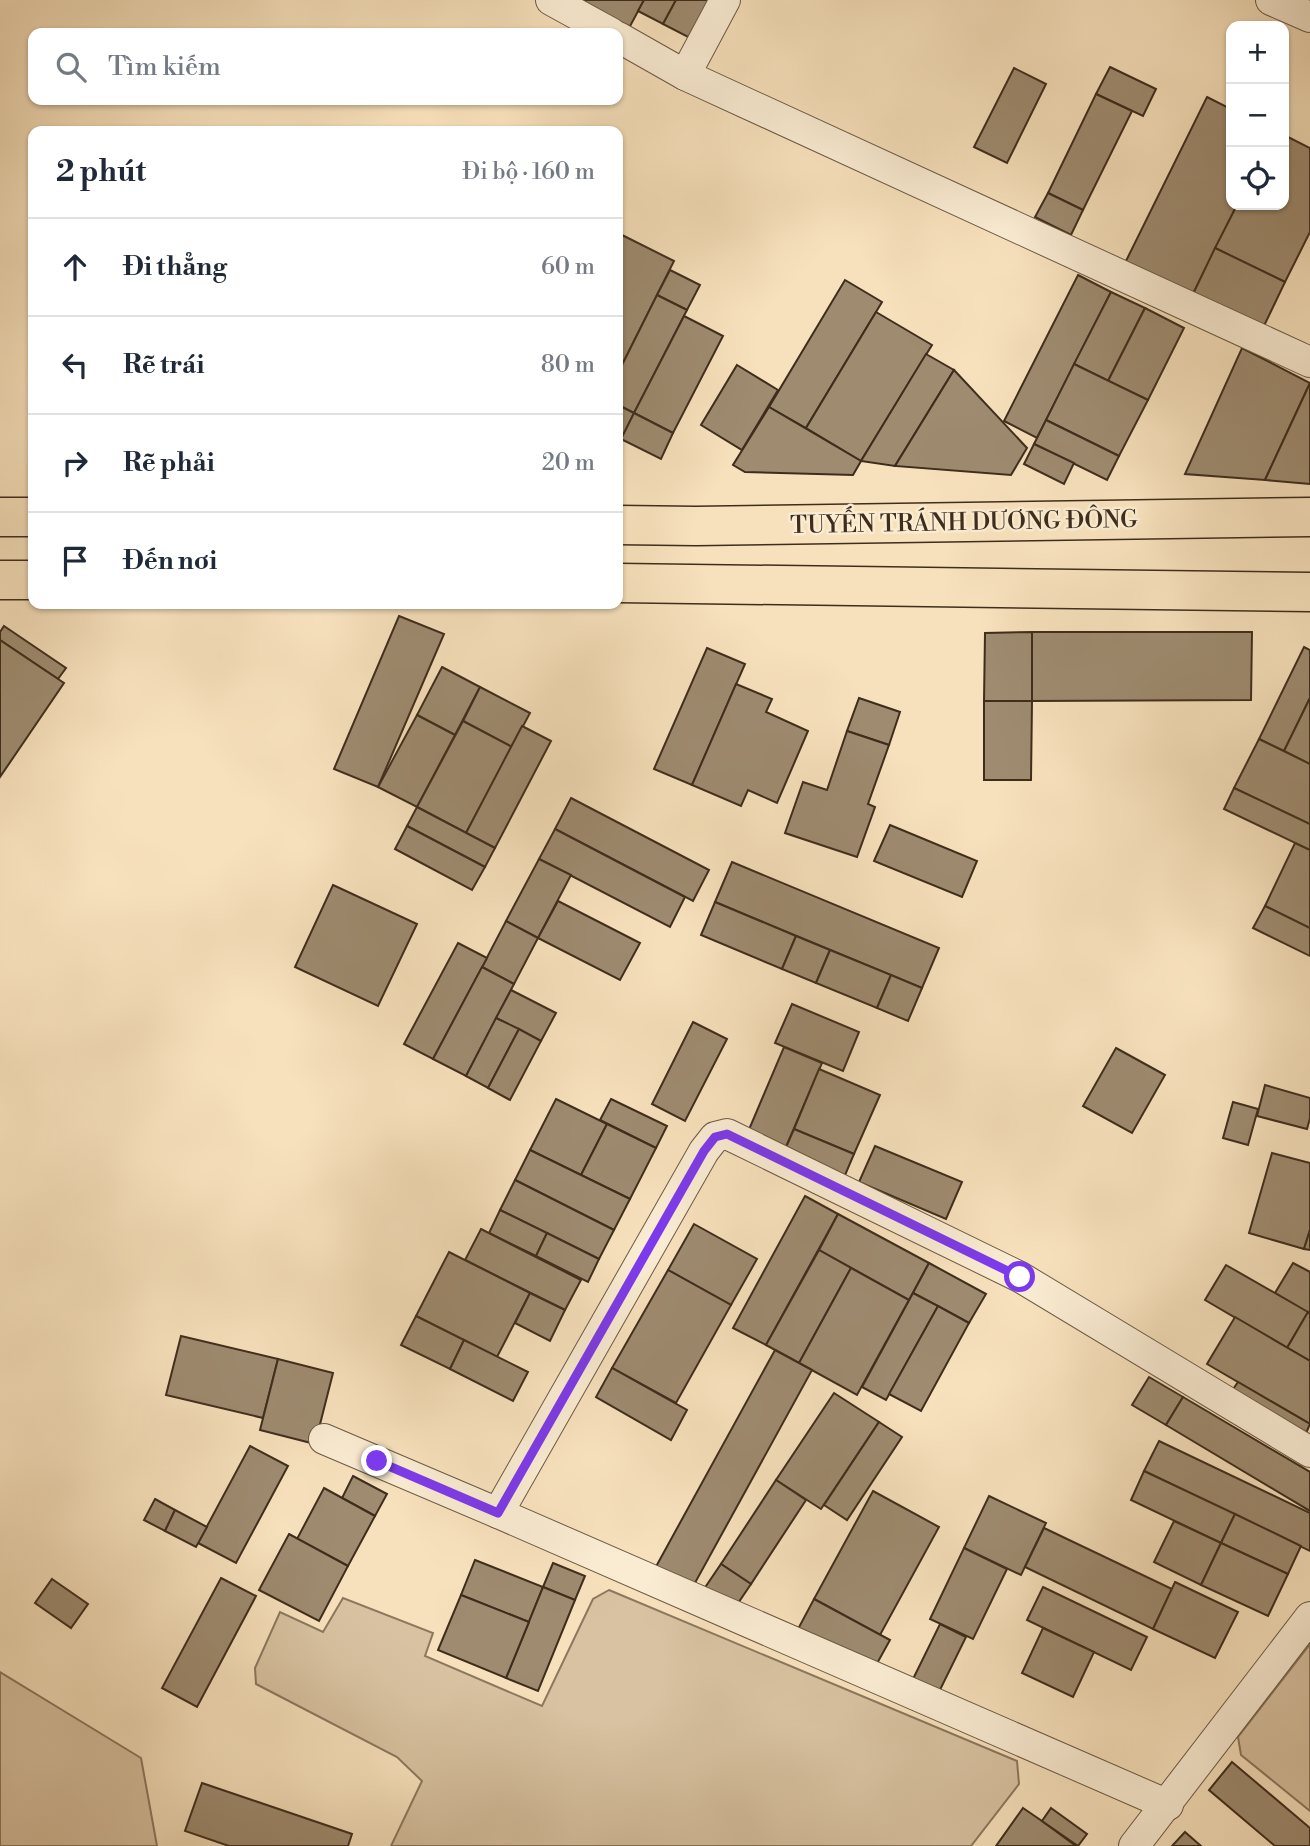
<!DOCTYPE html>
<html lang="vi">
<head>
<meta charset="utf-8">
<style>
  body { margin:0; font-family:"Libre Bodoni",serif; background:#f6f6f7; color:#1f2937 }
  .controls { position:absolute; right:21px; top:21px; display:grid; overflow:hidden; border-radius:14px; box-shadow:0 2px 5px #0004 }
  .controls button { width:63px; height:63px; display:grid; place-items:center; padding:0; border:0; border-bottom:2px solid #e0e1e3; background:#fff; color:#1f2937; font:35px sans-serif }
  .stop { position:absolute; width:21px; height:21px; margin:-16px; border:5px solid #7c3aed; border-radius:50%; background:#fff }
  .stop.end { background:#7c3aed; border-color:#fff; box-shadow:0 2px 7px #0008 }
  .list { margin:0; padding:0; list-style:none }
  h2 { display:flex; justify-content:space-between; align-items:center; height:91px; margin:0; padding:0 28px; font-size:30px }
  h2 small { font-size:23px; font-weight:400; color:#747a83 }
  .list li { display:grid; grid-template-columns:46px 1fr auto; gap:21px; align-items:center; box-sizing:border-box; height:98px; padding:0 28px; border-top:2px solid #e0e1e3 }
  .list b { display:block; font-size:26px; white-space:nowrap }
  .list em { font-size:23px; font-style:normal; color:#747a83 }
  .icon { flex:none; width:38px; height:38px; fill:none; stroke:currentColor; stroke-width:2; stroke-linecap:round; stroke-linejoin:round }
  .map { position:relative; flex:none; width:1310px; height:1846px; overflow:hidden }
  .search { position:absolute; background:#fff; box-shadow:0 2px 5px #0004; left:28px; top:28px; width:595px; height:77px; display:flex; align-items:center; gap:18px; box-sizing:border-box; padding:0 24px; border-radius:14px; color:#747a83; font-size:26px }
  .panel { position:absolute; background:#fff; box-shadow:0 2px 5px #0004; left:28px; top:126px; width:595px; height:483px; border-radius:14px }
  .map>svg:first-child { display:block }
</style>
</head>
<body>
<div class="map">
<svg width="1310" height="1846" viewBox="0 0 1310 1846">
  <rect width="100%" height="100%" fill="#f7e1bc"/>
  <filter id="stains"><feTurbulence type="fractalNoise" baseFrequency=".00286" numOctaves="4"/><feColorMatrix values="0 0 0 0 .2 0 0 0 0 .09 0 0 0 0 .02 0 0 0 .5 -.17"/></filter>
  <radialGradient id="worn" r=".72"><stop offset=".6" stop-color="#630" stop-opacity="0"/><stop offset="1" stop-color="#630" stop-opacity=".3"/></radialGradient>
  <g fill="#d8c2a1" stroke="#8b785f" stroke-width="2">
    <polygon points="609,1590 1017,1761 1019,1784 971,1846 391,1846 422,1781 397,1757 256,1684 255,1668 280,1612 323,1632 343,1598 433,1633 425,1656 542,1706 593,1599"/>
    <polygon points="1310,1644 1310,1811 1241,1755 1238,1737"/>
    <polygon points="0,1672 141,1758 157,1846 0,1846"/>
  </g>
  <g fill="#9e8b70" stroke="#3e2d1d" stroke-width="2">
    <polygon points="582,0 644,0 628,30 580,5"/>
    <polygon points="644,0 676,0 663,24 638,11"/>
    <polygon points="676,0 710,0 690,38 663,24"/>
    <polygon points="1110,67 1156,89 1143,116 1096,94"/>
    <polygon points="1014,68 1046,84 1007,163 974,147"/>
    <polygon points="1096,94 1132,111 1083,210 1048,193"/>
    <polygon points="1207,97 1231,109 1231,205 1237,205 1191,298 1124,265"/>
    <polygon points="1284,135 1310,148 1310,232 1285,282 1215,248 1237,205 1284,205"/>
    <polygon points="1048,193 1083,210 1071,235 1035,217"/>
    <polygon points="622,235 674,261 618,373 618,244"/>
    <polygon points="1215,248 1285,282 1263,328 1193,294"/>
    <polygon points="670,270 700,285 687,310 657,295"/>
    <polygon points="1078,275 1111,292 1037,438 1004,421"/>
    <polygon points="845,280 882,302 806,428 769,407"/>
    <polygon points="1111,292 1145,308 1108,381 1074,364"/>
    <polygon points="657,295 687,310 634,413 618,405 618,373"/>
    <polygon points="1145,308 1184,328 1148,400 1108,381"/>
    <polygon points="876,312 932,345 861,461 806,428"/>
    <polygon points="684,316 723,336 673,433 634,413"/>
    <polygon points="1242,348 1310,383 1265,480 1185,474"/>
    <polygon points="926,354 954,370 895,466 861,461"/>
    <polygon points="1074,364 1148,400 1119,456 1046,420"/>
    <polygon points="737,365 778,390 742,450 701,425"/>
    <polygon points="954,370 1027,448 1011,475 895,466"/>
    <polygon points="1310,383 1310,484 1265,480"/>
    <polygon points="618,405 634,413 618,446"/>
    <polygon points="769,407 861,461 853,475 745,472 733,465"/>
    <polygon points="634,413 673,433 661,459 621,439"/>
    <polygon points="1046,420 1119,456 1107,480 1034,444"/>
    <polygon points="1034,444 1074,463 1064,484 1024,464"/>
    <polygon points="399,616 444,634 378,787 334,769"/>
    <polygon points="4,626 66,668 58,679 0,640 0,632"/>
    <polygon points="1032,632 1032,701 984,701 985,633"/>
    <polygon points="1032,632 1252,632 1251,700 1032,701"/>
    <polygon points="0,640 64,683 0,777"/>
    <polygon points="1304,647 1310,650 1310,698 1284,751 1259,739"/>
    <polygon points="707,648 745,664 692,785 654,769"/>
    <polygon points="442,667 480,687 455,735 417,715"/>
    <polygon points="736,684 772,699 766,712 808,731 777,803 748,790 741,806 692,785"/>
    <polygon points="480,687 530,713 512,747 463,721"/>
    <polygon points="859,698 900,712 889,745 847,731"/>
    <polygon points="1310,698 1310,764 1284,751"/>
    <polygon points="984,701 1032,701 1031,780 984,780"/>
    <polygon points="417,715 455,735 417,807 378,787"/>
    <polygon points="463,721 512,747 466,833 417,807"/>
    <polygon points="522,726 551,741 495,848 466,833"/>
    <polygon points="847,731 889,745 868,804 875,807 857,857 785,833 803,782 827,790"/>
    <polygon points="1259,739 1310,764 1310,824 1234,788"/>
    <polygon points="1234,788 1310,824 1310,850 1224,809"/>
    <polygon points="571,798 709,870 693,901 555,829"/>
    <polygon points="417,807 495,848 485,867 407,826"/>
    <polygon points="890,825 977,861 962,897 874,861"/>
    <polygon points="407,826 485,867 472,890 395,849"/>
    <polygon points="555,829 685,897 670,927 539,859"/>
    <polygon points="1295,843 1310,850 1310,928 1265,906"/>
    <polygon points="539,859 571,875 538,938 506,921"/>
    <polygon points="732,862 939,948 922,988 715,902"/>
    <polygon points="333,885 417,924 378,1006 295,967"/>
    <polygon points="558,901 640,943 620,980 538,938"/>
    <polygon points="715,902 796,936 782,969 701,935"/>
    <polygon points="1265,906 1310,928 1310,956 1253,928"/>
    <polygon points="506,921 538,938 514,984 482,967"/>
    <polygon points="796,936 830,950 816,983 782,969"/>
    <polygon points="458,943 487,958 433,1059 404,1044"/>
    <polygon points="830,950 891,975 877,1008 816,983"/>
    <polygon points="482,967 514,984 466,1076 433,1059"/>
    <polygon points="891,975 922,988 908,1021 877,1008"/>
    <polygon points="511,990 556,1013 541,1041 496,1018"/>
    <polygon points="792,1004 859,1032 843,1071 775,1043"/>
    <polygon points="496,1018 519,1029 488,1088 466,1076"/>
    <polygon points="693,1022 727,1039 685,1121 652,1104"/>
    <polygon points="519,1029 541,1041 510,1100 488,1088"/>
    <polygon points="784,1047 822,1063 783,1154 745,1139"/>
    <polygon points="1116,1048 1165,1075 1132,1133 1083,1106"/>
    <polygon points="819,1069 880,1095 854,1154 794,1129"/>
    <polygon points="1265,1085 1310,1098 1310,1118 1307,1129 1257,1116"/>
    <polygon points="556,1099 607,1124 581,1175 530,1150"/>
    <polygon points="611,1099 667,1126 656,1148 600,1120"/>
    <polygon points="1233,1102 1258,1109 1248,1145 1223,1138"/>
    <polygon points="607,1124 656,1148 630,1199 581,1175"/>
    <polygon points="794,1129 854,1154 843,1180 783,1154"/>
    <polygon points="875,1146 962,1182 946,1219 859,1182"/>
    <polygon points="530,1150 630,1199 614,1230 515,1180"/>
    <polygon points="1272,1153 1310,1163 1310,1230 1304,1249 1249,1233"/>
    <polygon points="515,1180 614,1230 599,1259 500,1210"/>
    <polygon points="805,1196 838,1214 766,1345 733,1328"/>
    <polygon points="500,1210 547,1233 536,1256 489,1233"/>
    <polygon points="838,1214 929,1263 909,1300 819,1250"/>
    <polygon points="694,1224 757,1259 731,1305 668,1270"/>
    <polygon points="481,1229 581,1280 565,1310 465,1260"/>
    <polygon points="1310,1230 1310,1250 1304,1249"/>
    <polygon points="547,1233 599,1259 588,1282 536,1256"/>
    <polygon points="819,1250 851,1268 799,1363 766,1345"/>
    <polygon points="449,1252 530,1293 497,1357 416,1316"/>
    <polygon points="929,1263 986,1294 969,1323 913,1293"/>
    <polygon points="1293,1263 1310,1272 1310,1314 1275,1293"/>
    <polygon points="1226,1265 1308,1312 1287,1348 1205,1300"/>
    <polygon points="851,1268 909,1300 857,1395 799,1363"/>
    <polygon points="668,1270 731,1305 676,1403 612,1368"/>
    <polygon points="530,1293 565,1310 550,1341 515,1323"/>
    <polygon points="913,1293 938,1306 886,1400 862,1387"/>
    <polygon points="938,1306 969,1323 921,1411 889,1394"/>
    <polygon points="1308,1312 1310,1314 1310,1361 1287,1348"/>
    <polygon points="416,1316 464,1340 450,1369 401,1345"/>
    <polygon points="1235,1317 1310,1361 1310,1424 1207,1364"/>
    <polygon points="181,1336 278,1359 263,1418 166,1395"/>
    <polygon points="464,1340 528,1372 513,1401 450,1369"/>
    <polygon points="775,1350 812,1370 690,1592 653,1572"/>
    <polygon points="278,1359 333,1373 315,1444 260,1430"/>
    <polygon points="612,1368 687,1410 671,1440 596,1397"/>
    <polygon points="1149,1377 1183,1397 1166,1425 1132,1405"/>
    <polygon points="1238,1382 1310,1424 1304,1438 1229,1395"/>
    <polygon points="834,1393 879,1422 821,1509 776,1480"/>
    <polygon points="1183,1397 1310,1472 1310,1511 1166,1425"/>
    <polygon points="879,1422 902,1437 847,1520 824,1505"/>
    <polygon points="1159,1441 1310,1513 1310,1551 1144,1471"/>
    <polygon points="250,1446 288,1466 236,1563 198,1543"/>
    <polygon points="1144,1471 1235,1514 1221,1543 1131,1500"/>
    <polygon points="353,1476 387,1494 375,1516 342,1498"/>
    <polygon points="776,1480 806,1500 751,1584 721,1564"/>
    <polygon points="324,1488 375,1516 348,1566 297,1539"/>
    <polygon points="873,1491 939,1527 880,1635 814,1599"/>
    <polygon points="989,1496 1046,1523 1021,1575 964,1548"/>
    <polygon points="155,1499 175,1510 165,1531 144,1520"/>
    <polygon points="175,1510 207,1527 196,1547 165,1531"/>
    <polygon points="1235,1514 1301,1546 1288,1574 1221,1543"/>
    <polygon points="1174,1521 1221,1543 1201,1585 1154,1562"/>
    <polygon points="1044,1528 1172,1589 1153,1629 1025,1567"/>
    <polygon points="289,1534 348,1566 319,1621 259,1590"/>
    <polygon points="1221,1543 1288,1574 1268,1616 1201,1585"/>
    <polygon points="964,1548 1007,1569 973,1639 930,1619"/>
    <polygon points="475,1560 543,1587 529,1622 461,1595"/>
    <polygon points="553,1563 585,1576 575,1600 543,1587"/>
    <polygon points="721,1564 751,1584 732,1612 702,1592"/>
    <polygon points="221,1578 256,1596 197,1707 162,1688"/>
    <polygon points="52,1579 88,1604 71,1628 35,1603"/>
    <polygon points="1175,1582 1238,1612 1215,1658 1153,1629"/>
    <polygon points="543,1587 575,1600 538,1691 506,1678"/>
    <polygon points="1043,1587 1147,1637 1131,1670 1027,1620"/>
    <polygon points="461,1595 529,1622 506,1678 438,1650"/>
    <polygon points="814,1599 890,1640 874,1669 798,1629"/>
    <polygon points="940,1624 966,1637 938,1694 912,1681"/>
    <polygon points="1043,1628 1094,1652 1073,1697 1022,1673"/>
    <polygon points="1232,1762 1310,1828 1310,1846 1275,1846 1209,1790"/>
    <polygon points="202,1783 352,1834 348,1846 229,1846 185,1831"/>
    <polygon points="1023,1808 1042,1821 1076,1846 996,1846"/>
    <polygon points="1051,1808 1087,1834 1078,1846 1042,1821"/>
    <polygon points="1185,1832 1201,1846 1172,1846"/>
  </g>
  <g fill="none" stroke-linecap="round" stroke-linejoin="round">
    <g stroke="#6c5a45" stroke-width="32">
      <g id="minor">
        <polyline points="551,0 611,33"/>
        <polyline points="1271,0 1310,17"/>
        <polyline points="618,37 685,75 1310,362"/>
        <polyline points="685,75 725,0"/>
        <polyline points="324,1439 498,1513 1168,1805"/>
        <polyline points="498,1513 704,1151 715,1137 727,1134 1020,1277 1310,1452"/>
        <polyline points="1134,1846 1310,1617"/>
      </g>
    </g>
    <g stroke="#3e2d1d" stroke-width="41">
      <g id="primary">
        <polyline points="0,517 33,517"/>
        <polyline points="618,525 696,526 1310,517"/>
        <polyline points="0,580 33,580"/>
        <polyline points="618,583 1310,592"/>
      </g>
    </g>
    <use href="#minor" stroke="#faecd3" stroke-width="30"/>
    <use href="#primary" stroke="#f7e1bc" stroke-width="38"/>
  </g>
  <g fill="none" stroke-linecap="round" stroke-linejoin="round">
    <polyline stroke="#7c3aed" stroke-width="9" points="377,1461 498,1513 704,1151 715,1137 727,1134 1020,1277"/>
  </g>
  <g text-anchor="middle" stroke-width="5" stroke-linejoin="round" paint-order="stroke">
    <g font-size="24" fill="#3e2d1d" stroke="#faecd3">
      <text transform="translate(964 522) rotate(-1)" y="8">TUYẾN TRÁNH DƯƠNG ĐÔNG</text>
    </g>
  </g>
  <rect width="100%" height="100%" filter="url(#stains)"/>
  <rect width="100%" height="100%" fill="url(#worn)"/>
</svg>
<div class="controls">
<button>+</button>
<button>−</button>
<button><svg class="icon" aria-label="locate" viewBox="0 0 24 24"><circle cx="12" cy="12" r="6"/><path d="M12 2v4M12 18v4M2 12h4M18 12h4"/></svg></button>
</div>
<div class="stop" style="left:1020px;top:1277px"></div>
<div class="stop end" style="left:377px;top:1461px"></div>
<div class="search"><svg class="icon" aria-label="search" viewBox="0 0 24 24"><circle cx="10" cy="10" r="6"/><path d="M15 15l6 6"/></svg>Tìm kiếm</div>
<section class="panel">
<h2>2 phút<small>Đi bộ · 160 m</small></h2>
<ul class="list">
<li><svg class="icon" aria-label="ahead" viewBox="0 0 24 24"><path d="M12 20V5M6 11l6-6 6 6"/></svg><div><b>Đi thẳng</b></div><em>60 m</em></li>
<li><svg class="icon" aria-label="left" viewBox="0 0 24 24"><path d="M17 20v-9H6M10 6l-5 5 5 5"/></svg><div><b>Rẽ trái</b></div><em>80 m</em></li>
<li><svg class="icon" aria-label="right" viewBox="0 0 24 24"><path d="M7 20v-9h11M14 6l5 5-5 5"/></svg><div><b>Rẽ phải</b></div><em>20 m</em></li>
<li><svg class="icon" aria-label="arrive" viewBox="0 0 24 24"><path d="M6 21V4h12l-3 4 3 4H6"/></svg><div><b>Đến nơi</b></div></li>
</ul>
</section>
</div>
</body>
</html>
